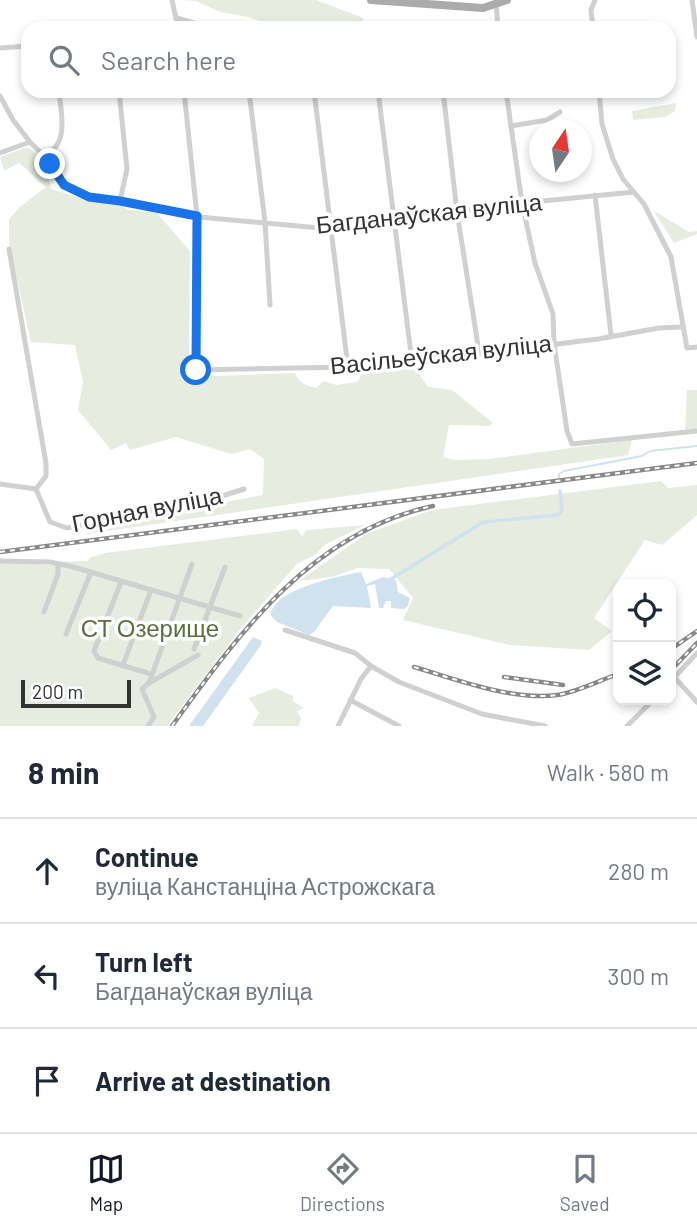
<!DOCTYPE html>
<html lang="en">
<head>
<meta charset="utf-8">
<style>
  body { margin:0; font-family:Barlow,sans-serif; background:#f2f2f3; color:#1f2937 }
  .controls { position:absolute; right:21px; bottom:21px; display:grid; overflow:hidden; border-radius:14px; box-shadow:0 4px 10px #0003 }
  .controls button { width:63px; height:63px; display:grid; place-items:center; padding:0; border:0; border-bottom:2px solid #e0e1e3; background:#fff; color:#1f2937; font:35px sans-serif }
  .compass { position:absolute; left:529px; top:119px; width:63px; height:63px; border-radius:50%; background:#fff; box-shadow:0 4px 10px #0003; rotate:13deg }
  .scale { position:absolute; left:21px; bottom:18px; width:110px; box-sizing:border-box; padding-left:7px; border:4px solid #333; border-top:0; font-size:19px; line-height:24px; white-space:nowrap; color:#333; -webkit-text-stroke:5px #fff; paint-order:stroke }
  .stop { position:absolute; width:21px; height:21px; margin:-16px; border:5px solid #1a73e8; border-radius:50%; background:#fff }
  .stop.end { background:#1a73e8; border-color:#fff; box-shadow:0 2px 7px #0008 }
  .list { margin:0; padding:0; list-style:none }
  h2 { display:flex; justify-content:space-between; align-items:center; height:91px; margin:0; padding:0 28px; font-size:30px }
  h2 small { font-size:23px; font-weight:400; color:#747a83 }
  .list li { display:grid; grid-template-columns:46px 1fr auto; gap:21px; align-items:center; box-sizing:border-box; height:105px; padding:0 28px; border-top:2px solid #e0e1e3 }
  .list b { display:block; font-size:26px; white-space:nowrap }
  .list p { margin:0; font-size:23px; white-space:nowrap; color:#747a83 }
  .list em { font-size:23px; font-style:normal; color:#747a83 }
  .icon { flex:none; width:38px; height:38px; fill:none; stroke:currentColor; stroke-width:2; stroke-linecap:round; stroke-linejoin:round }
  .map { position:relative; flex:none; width:697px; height:726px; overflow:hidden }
  .search { position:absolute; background:#fff; box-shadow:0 4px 10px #0003; left:21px; right:21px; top:21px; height:77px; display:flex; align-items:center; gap:18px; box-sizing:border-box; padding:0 24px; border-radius:21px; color:#747a83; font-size:26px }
  .sheet { height:406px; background:#fff }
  nav { display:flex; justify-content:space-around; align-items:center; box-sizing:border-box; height:98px; border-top:2px solid #e0e1e3; background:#fff; font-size:19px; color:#747a83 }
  nav a { display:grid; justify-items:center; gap:4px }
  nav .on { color:#111827 }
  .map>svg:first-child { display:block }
</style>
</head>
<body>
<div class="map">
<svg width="697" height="726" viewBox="0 0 697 726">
  <rect width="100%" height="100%" fill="#fff"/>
  <g fill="#e6ecdf">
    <polygon points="180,0 316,0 363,18 363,28 280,28 248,17 220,12 196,1"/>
    <polygon points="676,103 675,111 665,117 633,120 632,111"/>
    <path d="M27,147L44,158L51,189L87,200L118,205L130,210L157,213L190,251L189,377L295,373C299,384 306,385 316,388L323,381L336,385L357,382L363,372L414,367L428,387L452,390L493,423L489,426L449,425L443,457L454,460L489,459L632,440L628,455L87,534L89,528L263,495L264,459L250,449L231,454L176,437L130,450L126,443L111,450L78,410L83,382L75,345L31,342L9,243V219L20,207L46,187L19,163L4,171L0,157Z"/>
    <polygon points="654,211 689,232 697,231 697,234 674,243"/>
    <polygon points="687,390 697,390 697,429 685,430"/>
    <polygon points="661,481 668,488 697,485 697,515 662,545 645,540 594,618 612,631 589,650 510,645 403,620 413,598 389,569 357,568 332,577 299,581 366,534 432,510"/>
    <polygon points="365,525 326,544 316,554 297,564 242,627 167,726 0,726 0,562 52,565 56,562 88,561 89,558 105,553 297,529 302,537 306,530"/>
    <polygon points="275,688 293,696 293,701 304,708 297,711 301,718 299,726 252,726 259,713 249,698"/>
  </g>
  <g fill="#cfe2ee">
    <path d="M361,572L366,584L383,577L396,580L398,592L410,598L408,606L404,609L391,608V601H386L383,608H379L375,584L367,586L371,608L333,606L314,632L309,635L277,622L271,616C271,589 340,576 361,572Z"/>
    <polygon points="253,637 262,641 261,645 203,726 189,726"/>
  </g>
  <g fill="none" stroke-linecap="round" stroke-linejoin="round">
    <polyline stroke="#cfe2ee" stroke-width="2" points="559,478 559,474 564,471 642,456 650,451 697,446"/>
    <polyline stroke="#cfe2ee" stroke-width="3.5" points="391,579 483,522 558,515 562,510 560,491"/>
    <g stroke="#d0d0d0" stroke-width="5">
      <polyline points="172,0 178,28"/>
      <polyline points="692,0 697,37"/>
      <polyline points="496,3 498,28"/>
      <polyline points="177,18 211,28"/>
      <polyline points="593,28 591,10 595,0"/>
      <polyline points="0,48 28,46"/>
      <polyline points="119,91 127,169 120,201"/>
      <polyline points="184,91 197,216 196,370 348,367 412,362 598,339 659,328 683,327"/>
      <polyline points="249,91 265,222 270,305"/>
      <polyline points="314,91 348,367"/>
      <polyline points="378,91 412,362"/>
      <polyline points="443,91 457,212 479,352"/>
      <polyline points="506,91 522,203 535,263 553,314 554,343 567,431 572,444 697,431"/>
      <polyline points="599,91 602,124 613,159 623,179 644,204 671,257 687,348 697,347"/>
      <polyline points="0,96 13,120 30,142 44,156 59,180 69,189 89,197 120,201 188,216 331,229 522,203 634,192"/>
      <polyline points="511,126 547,120 560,112"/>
      <polyline points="0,153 30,142"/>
      <path d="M44,156C70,144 61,114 59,91"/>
      <polyline points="595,195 611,335"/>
      <polyline points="9,249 46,463 46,476 36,489"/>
      <polyline points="0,484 36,489"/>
      <polyline points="36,489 50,522 67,528 219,497 244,489"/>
      <polyline points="0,561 50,562 70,566 240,616"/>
      <polyline points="121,582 94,651 98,658 151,674"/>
      <polyline points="44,612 58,574 58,565"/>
      <polyline points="285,630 355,653 371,666 399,682 482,714 545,726"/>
      <polyline points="66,634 91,572"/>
      <polyline points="194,649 225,567"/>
      <polyline points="123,665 151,590"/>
      <polyline points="674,677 697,702"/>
      <polyline points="671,681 697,653"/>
      <polyline points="149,683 198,655"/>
      <polyline points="350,700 399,726"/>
      <polyline points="148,726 154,717 142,689 149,683 192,564"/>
      <polyline points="338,726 361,679 371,666"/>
      <polyline points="627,726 653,700"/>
    </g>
    <polyline stroke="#ababab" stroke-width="8" points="371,0 483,8 507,0"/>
    <g stroke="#888" stroke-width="4.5">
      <g id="rail">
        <polyline points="0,552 697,463"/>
        <polyline points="671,649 697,631"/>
        <path d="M414,667C456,679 512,701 557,695C577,692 598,681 618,674"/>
        <polyline points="671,670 697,643"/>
        <polyline points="504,677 563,685"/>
        <path d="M172,726C240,632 312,532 433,506"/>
      </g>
    </g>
    <use href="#rail" stroke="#fff" stroke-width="2" stroke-dasharray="5" stroke-linecap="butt"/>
  </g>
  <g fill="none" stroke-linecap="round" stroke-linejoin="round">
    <polyline stroke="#1a73e8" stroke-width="9" points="50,164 64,185 89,197 120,201 197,216 196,370"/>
  </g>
  <g text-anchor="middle" stroke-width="7" stroke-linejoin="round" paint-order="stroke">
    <g font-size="24" fill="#333" stroke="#fff">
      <text transform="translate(429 214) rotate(-6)" y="8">Багданаўская вуліца</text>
      <text transform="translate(441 355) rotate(-6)" y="8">Васільеўская вуліца</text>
      <text transform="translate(147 510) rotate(-11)" y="8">Горная вуліца</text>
    </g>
    <g font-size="24" fill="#56703f" stroke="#fff">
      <text x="150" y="637">СТ Озерище</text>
    </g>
  </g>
</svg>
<div class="controls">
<button><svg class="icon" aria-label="locate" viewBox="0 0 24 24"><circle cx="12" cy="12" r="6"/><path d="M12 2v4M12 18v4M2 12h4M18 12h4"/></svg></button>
<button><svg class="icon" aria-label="layers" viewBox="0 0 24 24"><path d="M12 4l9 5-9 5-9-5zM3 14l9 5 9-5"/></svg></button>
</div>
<svg class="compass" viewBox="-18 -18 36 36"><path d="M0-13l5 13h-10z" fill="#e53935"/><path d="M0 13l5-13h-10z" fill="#747a83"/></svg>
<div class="scale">200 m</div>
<div class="stop" style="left:196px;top:370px"></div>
<div class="stop end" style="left:50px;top:164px"></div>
<div class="search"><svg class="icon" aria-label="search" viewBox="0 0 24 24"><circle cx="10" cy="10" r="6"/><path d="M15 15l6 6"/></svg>Search here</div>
</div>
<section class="sheet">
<h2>8 min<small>Walk · 580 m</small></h2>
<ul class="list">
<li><svg class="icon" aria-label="ahead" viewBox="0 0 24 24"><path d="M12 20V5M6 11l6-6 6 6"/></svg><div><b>Continue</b><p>вуліца Канстанціна Астрожскага</p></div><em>280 m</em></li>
<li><svg class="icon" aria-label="left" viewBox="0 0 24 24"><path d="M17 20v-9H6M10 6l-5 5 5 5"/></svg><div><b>Turn left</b><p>Багданаўская вуліца</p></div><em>300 m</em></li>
<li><svg class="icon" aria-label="arrive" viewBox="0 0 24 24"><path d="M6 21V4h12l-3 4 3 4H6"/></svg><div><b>Arrive at destination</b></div></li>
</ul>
</section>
<nav>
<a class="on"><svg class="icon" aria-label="map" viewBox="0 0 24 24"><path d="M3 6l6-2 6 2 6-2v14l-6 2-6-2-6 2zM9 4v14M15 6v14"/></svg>Map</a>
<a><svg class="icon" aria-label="directions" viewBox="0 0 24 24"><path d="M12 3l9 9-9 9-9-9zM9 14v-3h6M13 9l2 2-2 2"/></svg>Directions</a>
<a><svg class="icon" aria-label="saved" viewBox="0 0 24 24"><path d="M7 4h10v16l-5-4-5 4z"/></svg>Saved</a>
</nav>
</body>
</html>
